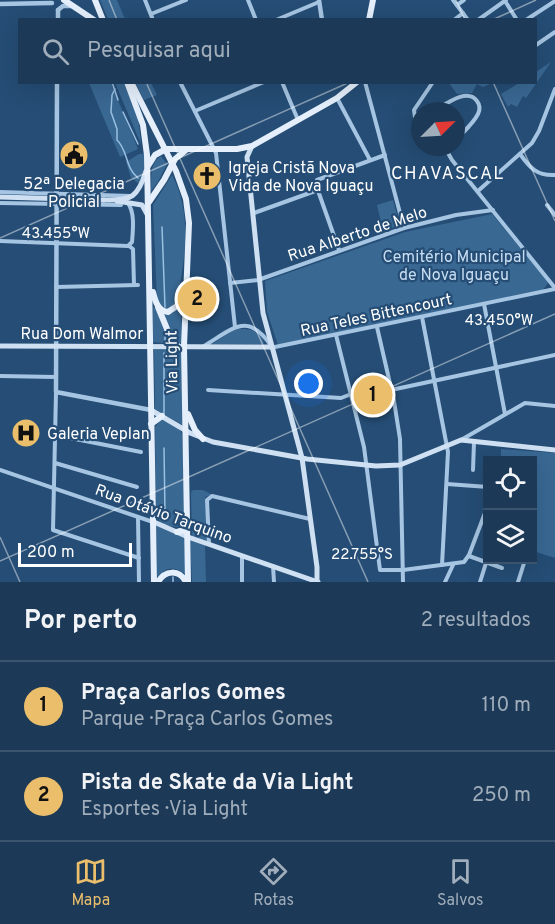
<!DOCTYPE html>
<html lang="pt">
<head>
<meta charset="utf-8">
<style>
  body { margin:0; font-family:Overpass,sans-serif; background:#25415e; color:#f1f3f6 }
  .controls { position:absolute; right:18px; bottom:18px; display:grid; overflow:hidden; border-radius:0px; box-shadow:0 6px 24px #0002 }
  .controls button { width:54px; height:54px; display:grid; place-items:center; padding:0; border:0; border-bottom:2px solid #3a546e; background:#1c3a58; color:#f1f3f6; font:30px sans-serif }
  .compass { position:absolute; left:411px; top:102px; width:54px; height:54px; border-radius:50%; background:#1c3a58; box-shadow:0 6px 24px #0002; rotate:66deg }
  .scale { position:absolute; left:18px; bottom:15px; width:114px; box-sizing:border-box; padding-left:6px; border:3px solid #fff; border-top:0; font-size:16px; line-height:21px; white-space:nowrap; color:#fff; -webkit-text-stroke:4px #254d75; paint-order:stroke }
  .you { position:absolute; left:309px; top:384px; width:21px; height:21px; margin:-15px; border:4px solid #fff; border-radius:50%; background:#1a73e8; box-shadow:0 0 0 9px #1a73e833 }
  .badge { display:grid; place-items:center; width:39px; height:39px; border-radius:50%; background:#eabe6b; color:#111; font-size:20px; font-weight:700 }
  .pin { position:absolute; translate:-50% -50%; border:3px solid #fff; box-shadow:0 2px 6px #0006 }
  .list { margin:0; padding:0; list-style:none }
  h2 { display:flex; justify-content:space-between; align-items:center; height:78px; margin:0; padding:0 24px; font-size:26px }
  h2 small { font-size:20px; font-weight:400; color:#a0adba }
  .list li { display:grid; grid-template-columns:39px 1fr auto; gap:18px; align-items:center; box-sizing:border-box; height:90px; padding:0 24px; border-top:2px solid #3a546e }
  .list b { display:block; font-size:22px; white-space:nowrap }
  .list p { margin:0; font-size:20px; white-space:nowrap; color:#a0adba }
  .list em { font-size:20px; font-style:normal; color:#a0adba }
  .icon { flex:none; width:33px; height:33px; fill:none; stroke:currentColor; stroke-width:2; stroke-linecap:round; stroke-linejoin:round }
  .map { position:relative; flex:none; width:555px; height:582px; overflow:hidden }
  .search { position:absolute; background:#1c3a58; box-shadow:0 6px 24px #0002; left:18px; right:18px; top:18px; height:66px; display:flex; align-items:center; gap:15px; box-sizing:border-box; padding:0 21px; border-radius:0px; color:#a0adba; font-size:22px }
  .sheet { height:258px; background:#1c3a58 }
  nav { display:flex; justify-content:space-around; align-items:center; box-sizing:border-box; height:84px; border-top:2px solid #3a546e; background:#1c3a58; font-size:16px; color:#a0adba }
  nav a { display:grid; justify-items:center; gap:3px }
  nav .on { color:#eabe6b }
  .map>svg:first-child { display:block }
</style>
</head>
<body>
<div class="map">
<svg width="555" height="582" viewBox="0 0 555 582">
  <rect width="100%" height="100%" fill="#254d75"/>
  <g fill="#396893">
    <polygon points="100,0 117,0 125,19 108,19"/>
    <polygon points="551,62 526,98 523,96 517,107 511,104 508,107 501,94 519,83 536,82 536,72"/>
    <polygon points="89,83 111,83 138,149 120,157"/>
    <polygon points="115,83 125,83 138,116 141,144"/>
    <polygon points="135,83 151,83 157,95 144,100"/>
    <polygon points="449,83 492,82 492,83 483,87 477,84 472,93 457,94"/>
    <path d="M139,154H145C145,165 144,174 138,183L131,178L126,162Z"/>
    <path d="M161,156L167,164L158,182L151,191C152,178 149,163 161,156Z"/>
    <path d="M172,175C193,214 185,262 176,303L168,309L162,308L157,300L153,205Z"/>
    <polygon points="393,200 400,225 383,231 377,205"/>
    <polygon points="492,214 546,279 548,283 543,290 278,345 267,312 265,281 405,232"/>
    <polygon points="181,303 182,343 177,343 164,314 173,313"/>
    <polygon points="153,306 158,312 172,344 153,342"/>
    <path d="M236,329C248,328 262,330 264,344H212Z"/>
    <polygon points="154,349 182,349 184,426 155,409"/>
    <polygon points="387,386 390,397 359,404 357,393"/>
    <path d="M161,420C169,421 179,426 182,434L186,522C179,532 162,525 156,517L155,427Z"/>
    <polygon points="501,449 555,453 555,558 533,551 532,460 501,460"/>
    <polygon points="193,490 203,490 213,495 205,497 208,542 192,537 191,492"/>
    <path d="M156,525L184,537L186,575C175,565 166,567 157,577Z"/>
    <polygon points="190,539 205,545 206,582 192,582"/>
  </g>
  <g fill="none" stroke-linecap="round" stroke-linejoin="round">
    <g stroke="#9ac0e2" stroke-width="1.5">
      <polyline points="112,82 118,100"/>
      <path d="M115,89L112,95L111,112L117,129V140C128,150 125,168 138,178"/>
      <polyline points="123,112 138,144"/>
      <polyline points="162,227 165,307"/>
      <polyline points="165,341 165,329"/>
      <polyline points="164,353 164,414"/>
      <polyline points="164,448 165,513"/>
      <polyline points="173,582 173,577"/>
    </g>
    <g stroke="#a6c5e2" stroke-width="4">
      <polyline points="145,0 153,20"/>
      <polyline points="248,0 256,20"/>
      <polyline points="453,0 468,20"/>
      <polyline points="505,1 517,20"/>
      <polyline points="457,5 464,0"/>
      <polyline points="151,14 186,0"/>
      <polyline points="276,20 319,2"/>
      <polyline points="454,20 463,13"/>
      <polyline points="478,20 506,0"/>
      <polyline points="526,20 555,1"/>
      <polyline points="536,45 555,32"/>
      <polyline points="180,82 216,153 235,327"/>
      <polyline points="282,82 298,120"/>
      <polyline points="365,82 404,228"/>
      <polyline points="337,98 370,160"/>
      <polyline points="195,111 264,82"/>
      <path d="M434,111C445,105 467,87 477,101C480,105 480,110 478,114C473,124 463,132 456,140"/>
      <polyline points="420,119 415,117 414,110 433,82"/>
      <polyline points="450,147 448,153 452,160 555,288"/>
      <path d="M520,154C530,168 537,176 555,175"/>
      <polyline points="478,191 532,143 539,131 555,89"/>
      <polyline points="0,192 131,196"/>
      <polyline points="0,203 121,205"/>
      <polyline points="547,205 555,215"/>
      <polyline points="254,213 318,190"/>
      <polyline points="0,241 128,246"/>
      <path d="M128,246L132,242C133,230 135,213 128,203"/>
      <polyline points="129,246 133,249 134,285"/>
      <polyline points="339,250 316,185 317,180 385,155"/>
      <polyline points="230,283 258,280 404,228 456,215 493,210"/>
      <polyline points="56,287 138,285"/>
      <polyline points="484,304 505,414"/>
      <polyline points="422,317 448,452 442,565"/>
      <polyline points="377,327 394,401 400,439 403,582"/>
      <polyline points="336,335 364,447 380,570 403,570 464,562 469,555 488,505"/>
      <path d="M204,346C234,328 248,311 272,347H275L555,289"/>
      <polyline points="0,376 56,377"/>
      <polyline points="208,390 341,398 362,390 390,383"/>
      <polyline points="391,390 555,355"/>
      <polyline points="56,392 53,530 139,558"/>
      <polyline points="55,435 141,452"/>
      <polyline points="461,440 525,403 555,406"/>
      <polyline points="55,463 137,487"/>
      <polyline points="0,470 153,522"/>
      <polyline points="473,470 474,442"/>
      <polyline points="447,484 488,487"/>
      <polyline points="138,517 139,582"/>
      <polyline points="209,544 207,500 212,496 310,519"/>
      <polyline points="242,556 242,582"/>
      <polyline points="469,556 502,568"/>
      <polyline points="273,566 274,582"/>
      <polyline points="445,582 453,565"/>
      <polyline points="480,582 486,563"/>
      <polyline points="518,582 525,560"/>
    </g>
    <g stroke="#a6c5e2" stroke-width="4.5">
      <polyline points="319,0 322,20"/>
      <polyline points="0,4 52,3"/>
      <polyline points="58,10 63,6 71,6"/>
      <polyline points="58,20 58,10"/>
      <polyline points="57,82 56,392 151,410"/>
    </g>
    <g stroke="#cee0f2" stroke-width="5">
      <polyline points="252,146 247,157 263,313 302,458 317,567 317,582"/>
      <path d="M104,200C132,201 138,197 146,171"/>
      <polyline points="117,201 142,205 147,214"/>
      <polyline points="0,346 272,347"/>
      <polyline points="151,410 190,433 213,442 307,459 376,466 400,465 461,440 555,450"/>
      <polyline points="154,522 188,537 318,582"/>
    </g>
    <g stroke="#e4effb" stroke-width="6">
      <polyline points="64,0 94,20"/>
      <polyline points="95,0 103,20"/>
      <polyline points="369,20 373,0"/>
      <polyline points="127,82 143,125 147,155 154,582"/>
      <polyline points="131,82 176,171 186,199 189,223 184,346 188,582"/>
      <polyline points="148,166 155,155 166,149 237,149 252,146 337,98 357,82"/>
      <polyline points="149,202 164,180 175,159 186,150"/>
      <path d="M153,292C155,301 158,311 168,312L177,306L183,290"/>
      <polyline points="158,307 172,341 178,346"/>
      <polyline points="188,414 195,430 203,439"/>
      <polyline points="151,424 162,416"/>
      <polyline points="177,532 184,530 188,524"/>
      <path d="M158,582C165,570 179,569 186,582"/>
    </g>
    <polyline stroke="#cee0f2" stroke-width="5" points="0,197 104,200"/>
  </g>
  <path fill="none" stroke="#fff" stroke-width="1.5" stroke-opacity="0.45" d="M109,0L117,20M456,0L465,20M492,20L536,0M146,82L368,582M493,82L555,221M0,238L350,82M0,537L20,582M0,561L555,314"/>
  <defs>
    <g id="civic-disc" transform="scale(1.5)"><circle r="9.5" fill="#eabe6b" stroke="#254d75"/><path d="M-.6-6.5H3V-4.5H.6V-3L4-1V1h2V6H-6V1h2V-1L-.6-3ZM-1.2 2.5V6h2.4V2.5Z" fill="#111"/></g>
    <g id="church-disc" transform="scale(1.5)"><circle r="9.5" fill="#eabe6b" stroke="#254d75"/><path d="M-1.2-6h2.4v3.5h3.3v2.4h-3.3V6h-2.4V-.1h-3.3v-2.4h3.3Z" fill="#111"/></g>
    <g id="hospital-disc" transform="scale(1.5)"><circle r="9.5" fill="#eabe6b" stroke="#254d75"/><path d="M-5-5h3v3.5h4V-5h3V5h-3V1.5h-4V5h-3Z" fill="#111"/></g>
  </defs>
  <g fill-rule="evenodd">
    <use href="#civic-disc" x="74" y="155"/>
    <use href="#church-disc" x="207" y="176"/>
    <use href="#hospital-disc" x="26" y="433"/>
  </g>
  <g text-anchor="middle" stroke-width="4.5" stroke-linejoin="round" paint-order="stroke">
    <g font-size="16" fill="#fff" stroke="#254d75" text-anchor="start">
      <text x="228" y="173">Igreja Cristã Nova<tspan x="228" dy="18">Vida de Nova Iguaçu</tspan></text>
      <text x="74" y="189" text-anchor="middle">52ª Delegacia<tspan x="74" dy="18">Policial</tspan></text>
      <text x="47" y="439">Galeria Veplan</text>
    </g>
    <g font-size="16" fill="#fff" stroke="#254d75">
      <text transform="translate(357 233) rotate(-18)" y="6">Rua Alberto de Melo</text>
      <text transform="translate(376 314) rotate(-12)" y="6">Rua Teles Bittencourt</text>
      <text x="82" y="339">Rua Dom Walmor</text>
      <text transform="translate(171 362) rotate(-91)" y="6">Via Light</text>
      <text transform="translate(164 513) rotate(20)" y="6">Rua Otávio Tarquino</text>
    </g>
    <g font-size="16" fill="#c8def2" stroke="#254d75">
      <text x="454" y="262">Cemitério Municipal<tspan x="454" dy="18">de Nova Iguaçu</tspan></text>
    </g>
    <g font-size="18" letter-spacing="1.5" fill="#fff" stroke="#254d75">
      <text x="448" y="179">CHAVASCAL</text>
    </g>
  </g>
  <g font-size="15" text-anchor="middle" fill="#fff" stroke="#254d75" stroke-width="4.5" stroke-linejoin="round" paint-order="stroke">
    <text x="56" y="238">43.455°W</text>
    <text x="499" y="325">43.450°W</text>
    <text x="362" y="559">22.755°S</text>
  </g>
</svg>
<div class="controls">
<button><svg class="icon" aria-label="locate" viewBox="0 0 24 24"><circle cx="12" cy="12" r="6"/><path d="M12 2v4M12 18v4M2 12h4M18 12h4"/></svg></button>
<button><svg class="icon" aria-label="layers" viewBox="0 0 24 24"><path d="M12 4l9 5-9 5-9-5zM3 14l9 5 9-5"/></svg></button>
</div>
<svg class="compass" viewBox="-18 -18 36 36"><path d="M0-13l5 13h-10z" fill="#e53935"/><path d="M0 13l5-13h-10z" fill="#a0adba"/></svg>
<div class="scale">200 m</div>
<div class="you"></div>
<div class="pin badge" style="left:373px;top:395px">1</div>
<div class="pin badge" style="left:197px;top:299px">2</div>
<div class="search"><svg class="icon" aria-label="search" viewBox="0 0 24 24"><circle cx="10" cy="10" r="6"/><path d="M15 15l6 6"/></svg>Pesquisar aqui</div>
</div>
<section class="sheet">
<h2>Por perto<small>2 resultados</small></h2>
<ul class="list">
<li><span class="badge">1</span><div><b>Praça Carlos Gomes</b><p>Parque · Praça Carlos Gomes</p></div><em>110 m</em></li>
<li><span class="badge">2</span><div><b>Pista de Skate da Via Light</b><p>Esportes · Via Light</p></div><em>250 m</em></li>
</ul>
</section>
<nav>
<a class="on"><svg class="icon" aria-label="map" viewBox="0 0 24 24"><path d="M3 6l6-2 6 2 6-2v14l-6 2-6-2-6 2zM9 4v14M15 6v14"/></svg>Mapa</a>
<a><svg class="icon" aria-label="directions" viewBox="0 0 24 24"><path d="M12 3l9 9-9 9-9-9zM9 14v-3h6M13 9l2 2-2 2"/></svg>Rotas</a>
<a><svg class="icon" aria-label="saved" viewBox="0 0 24 24"><path d="M7 4h10v16l-5-4-5 4z"/></svg>Salvos</a>
</nav>
</body>
</html>
